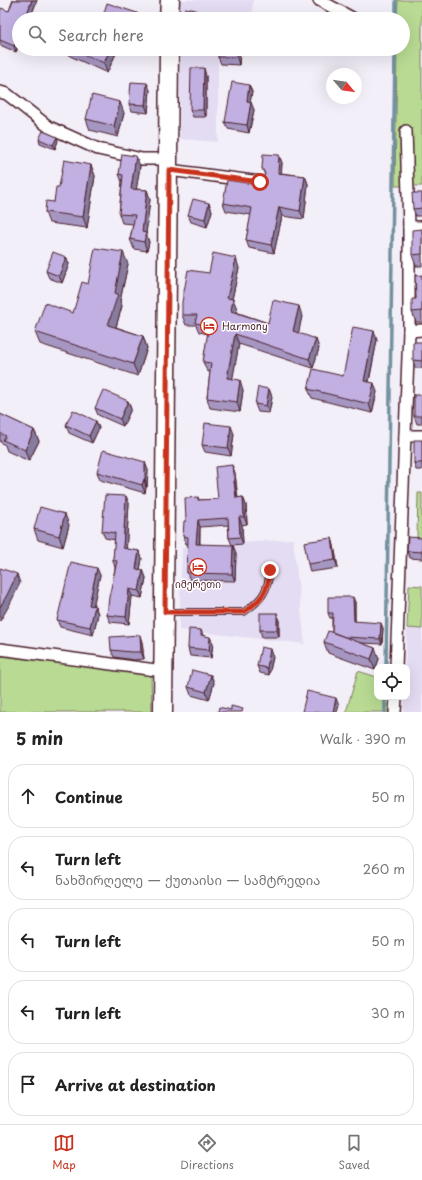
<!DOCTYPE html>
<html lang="en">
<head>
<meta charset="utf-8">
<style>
  body { margin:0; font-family:"Playpen Sans","Noto Sans Georgian",sans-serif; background:#f2f2f2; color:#222 }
  .controls { position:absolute; right:12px; bottom:12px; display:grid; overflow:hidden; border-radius:8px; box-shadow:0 4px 16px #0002 }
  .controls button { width:36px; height:36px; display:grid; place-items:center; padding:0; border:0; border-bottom:1px solid #e0e0e0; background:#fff; color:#222; font:20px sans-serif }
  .compass { position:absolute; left:326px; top:68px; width:36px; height:36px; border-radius:50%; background:#fff; box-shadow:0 4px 16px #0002; rotate:119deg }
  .stop { position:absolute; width:12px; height:12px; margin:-9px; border:3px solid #c8321e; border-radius:50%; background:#fff }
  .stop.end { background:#c8321e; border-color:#fff; box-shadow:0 1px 4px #0008 }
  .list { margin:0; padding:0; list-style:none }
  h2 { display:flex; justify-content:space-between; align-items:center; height:52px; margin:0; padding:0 16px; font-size:17px }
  h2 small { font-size:13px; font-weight:400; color:#767676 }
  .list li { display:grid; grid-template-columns:26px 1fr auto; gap:12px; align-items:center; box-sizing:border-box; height:64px; margin:0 8px 8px; padding:0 8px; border:1px solid #e0e0e0; border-radius:16px }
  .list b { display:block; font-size:15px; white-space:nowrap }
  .list p { margin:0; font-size:13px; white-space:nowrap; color:#767676 }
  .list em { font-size:13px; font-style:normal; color:#767676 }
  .icon { flex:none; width:22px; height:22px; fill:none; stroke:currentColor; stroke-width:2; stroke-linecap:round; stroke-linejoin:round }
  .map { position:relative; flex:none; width:422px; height:712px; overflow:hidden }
  .search { position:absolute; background:#fff; box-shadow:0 4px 16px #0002; left:12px; right:12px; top:12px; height:44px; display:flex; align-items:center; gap:10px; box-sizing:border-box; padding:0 14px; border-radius:22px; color:#767676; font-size:15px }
  .sheet { height:412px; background:#fff }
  nav { display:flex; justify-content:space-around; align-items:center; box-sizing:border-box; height:56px; border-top:1px solid #e0e0e0; background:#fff; font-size:11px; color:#767676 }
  nav a { display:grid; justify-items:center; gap:2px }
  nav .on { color:#c8321e }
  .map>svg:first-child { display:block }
</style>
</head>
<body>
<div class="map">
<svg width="422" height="712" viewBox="0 0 422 712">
  <rect width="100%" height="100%" fill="#f3eff9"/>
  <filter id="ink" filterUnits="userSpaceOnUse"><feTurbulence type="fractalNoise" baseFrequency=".025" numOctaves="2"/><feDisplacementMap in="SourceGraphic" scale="8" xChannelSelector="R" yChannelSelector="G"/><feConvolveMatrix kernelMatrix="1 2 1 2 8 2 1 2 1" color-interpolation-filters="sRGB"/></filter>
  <g filter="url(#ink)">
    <g fill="#e4dcf2">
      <polygon points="179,0 253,0 252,19 179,19"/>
      <polygon points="180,49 218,49 218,142 180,139"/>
      <polygon points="293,539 305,644 179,630 182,548"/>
      <polygon points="407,628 422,629 422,712 404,712 404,697 407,697 407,667 405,667"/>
    </g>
    <g fill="#b8da93" stroke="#817c5f">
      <polygon points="398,0 422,0 422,186 395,186 397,49 403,49 403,19 397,19"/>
      <polygon points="418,493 422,493 422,538 417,538"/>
      <polygon points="409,585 422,586 422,629 407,628"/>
      <polygon points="0,656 151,673 152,712 0,712"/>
      <polygon points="358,671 377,677 377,697 393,697 393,712 346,712"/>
    </g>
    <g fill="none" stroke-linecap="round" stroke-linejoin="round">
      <g stroke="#73919f" stroke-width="3.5">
        <polyline points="396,19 396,0"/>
        <polyline points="386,667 395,49"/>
        <polyline points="385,712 385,697"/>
      </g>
      <g stroke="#4a1f2b" stroke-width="8">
        <path id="lane" d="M167,612H244C262,600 268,591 270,570"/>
      </g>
      <g stroke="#4a1f2b" stroke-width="14">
        <g id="street">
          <polyline points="319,0 354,19"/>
          <polyline points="0,92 7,94 49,127 98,149 142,159 169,159"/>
          <polyline points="169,170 261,182"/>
          <polyline points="409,227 422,227"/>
          <polyline points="409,331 422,330"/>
          <polyline points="405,436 422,436"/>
          <polyline points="0,649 163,671"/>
          <polyline points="396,667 409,331 409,227 406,131"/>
          <polyline points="395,712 396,697"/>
        </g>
      </g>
      <g stroke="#4a1f2b" stroke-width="21">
        <g id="primary">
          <polyline points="169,19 170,0"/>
          <polyline points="163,712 169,49"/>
        </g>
      </g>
      <use href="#lane" stroke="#fff" stroke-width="5.5"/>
      <use href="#street" stroke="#fff" stroke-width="11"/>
      <use href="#primary" stroke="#fff" stroke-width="18"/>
    </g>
    <g fill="#a697c2" stroke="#4a1f2b">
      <polygon points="13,0 37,0 30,19 16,52 0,45 0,12 9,11"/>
      <polygon points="67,49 118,49 107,73 70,56"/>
      <polygon points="240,49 239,65 221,64 218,57"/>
      <polygon points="305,49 318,49 315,54"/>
      <polygon points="206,76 206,117 193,117 190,110"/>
      <polygon points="249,85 252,92 250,102 254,110 249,133 228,129 225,122"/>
      <polygon points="150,90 148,113 132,111 129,104"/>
      <polygon points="124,113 118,137 90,130 86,119"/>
      <polygon points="39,139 58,141 55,149 40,143"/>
      <polygon points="279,155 282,163 281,173 305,176 308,184 304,219 282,216 274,253 249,248 246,240 251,215 226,211 223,203 260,185 265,175 262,168"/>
      <polygon points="91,165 95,176 87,228 49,223 45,212 54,202 59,187"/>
      <polygon points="140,166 136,189 147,190 150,199 146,234 149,242 147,251 134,249 130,239 133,224 122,223 119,214 122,182 119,174"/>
      <polygon points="422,193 422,216 416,216 413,209"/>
      <polygon points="209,203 212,211 207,227 191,222 188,215"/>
      <polygon points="422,229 422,266 416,266 412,255"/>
      <polygon points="66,257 69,264 62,283 49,278 46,271"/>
      <polygon points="128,264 120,301 122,306 116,327 143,336 147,348 138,376 40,344 35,332 73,313 88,284"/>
      <polygon points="239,268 232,299 237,309 236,312 268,323 302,316 298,333 319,348 313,368 239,344 232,379 243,390 240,412 210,408 207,398 210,372 207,371 203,362 208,334 199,332 196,325 186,325 182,315 209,273"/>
      <polygon points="422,275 422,322 416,322 412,312 416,299"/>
      <polygon points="377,340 369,382 377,392 372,413 312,398 308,389 343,376"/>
      <polygon points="422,342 422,368 415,368 413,360"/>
      <polygon points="269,389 272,397 269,413 258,412 255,404"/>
      <polygon points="422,395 422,424 417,424 414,416"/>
      <polygon points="128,401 131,409 123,426 98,415 95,408"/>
      <polygon points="0,414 34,430 39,441 29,461 7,451 5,445 0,442"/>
      <polygon points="96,421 99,428 92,443 69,433 66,425"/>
      <polygon points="234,434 231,456 205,452 202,445"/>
      <polygon points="422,440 422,470 416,470 414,463"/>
      <polygon points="232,465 235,473 238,498 243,497 246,505 247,524 242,525 243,544 232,545 229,538 228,525 200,527 200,544 236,553 235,581 190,580 187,573 188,544 186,544 183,536 186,521 198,497 199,500 218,499"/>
      <polygon points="148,470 147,487 146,487 145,493 100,480 97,472"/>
      <polygon points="129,503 126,549 139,551 142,558 140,570 143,570 146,578 142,598 132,596 129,624 110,622 107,615 115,568 113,560 115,540 105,538 102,531"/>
      <polygon points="69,525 63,547 38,540 34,529"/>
      <polygon points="332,538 334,546 338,568 310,572 308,564"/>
      <polygon points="422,538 422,559 410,558 407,551"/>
      <polygon points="100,575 93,606 95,606 98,614 93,635 60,627 57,620"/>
      <polygon points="355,602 355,622 383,628 382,644 361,643 375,648 379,659 375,670 328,653 324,642 332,632 332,618 330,618 328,613"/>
      <polygon points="277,613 279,620 279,637 262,637 260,630"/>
      <polygon points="201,630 203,635 213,644 211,658 190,656 188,648"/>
      <polygon points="142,642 144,659 134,660 114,657 111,650"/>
      <polygon points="273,657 269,675 260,673 257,666"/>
      <polygon points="211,675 214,683 209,700 191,695 188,687"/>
    </g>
    <g fill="#877b9e" stroke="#4a1f2b">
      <polygon points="32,0 37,0 30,19 25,19"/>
      <polygon points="196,10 199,17 199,19 195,19"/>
      <polygon points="137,13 140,19 135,19"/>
      <polygon points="19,33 19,44 16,52 14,46"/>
      <polygon points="110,49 118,49 107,73 104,63"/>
      <polygon points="237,49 240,49 239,65 237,57"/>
      <polygon points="314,49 318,49 315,54"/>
      <polygon points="204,68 206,76 206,117 203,110"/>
      <polygon points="147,83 150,90 148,113 145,105"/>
      <polygon points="249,85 252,92 249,109 247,101"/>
      <polygon points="120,102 124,113 118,137 114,126"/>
      <polygon points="251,102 254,110 249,133 247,125"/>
      <polygon points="57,137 58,141 55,149 53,145"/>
      <polygon points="279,155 282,163 281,181 278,173"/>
      <polygon points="136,156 140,166 135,198 131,189"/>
      <polygon points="91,165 95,176 87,228 83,217"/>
      <polygon points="305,176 308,184 304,219 300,211"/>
      <polygon points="147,190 150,199 146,234 149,242 147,251 144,242 142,232"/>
      <polygon points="209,203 212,211 207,227 205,219"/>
      <polygon points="279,207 282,216 274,253 271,245"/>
      <polygon points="123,252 128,264 120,301 122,306 113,337 108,325"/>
      <polygon points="66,257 69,264 62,283 59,276"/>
      <polygon points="236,258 239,268 230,308 227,298"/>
      <polygon points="233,299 237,309 235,320 231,311"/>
      <polygon points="299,306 302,316 297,341 293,331"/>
      <polygon points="374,331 377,340 367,390 364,381"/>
      <polygon points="235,334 239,344 231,388 227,378"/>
      <polygon points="143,336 147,348 138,376 133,364"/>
      <polygon points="316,339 319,348 313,368 309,359"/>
      <polygon points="240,380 243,390 240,412 237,402"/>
      <polygon points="374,383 377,392 372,413 369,404"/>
      <polygon points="269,389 272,397 269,413 266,406"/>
      <polygon points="128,401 131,409 123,426 120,419"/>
      <polygon points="96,421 99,428 92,443 89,436"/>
      <polygon points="231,426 234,434 231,456 228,448"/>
      <polygon points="34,430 39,441 29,461 25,450"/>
      <polygon points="145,462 148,470 147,487 145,479"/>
      <polygon points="232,465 235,473 238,505 236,498"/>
      <polygon points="144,479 146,487 145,493 142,485"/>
      <polygon points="126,496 129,503 126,556 123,548"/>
      <polygon points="243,497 246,505 247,524 244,517"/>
      <polygon points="65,514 69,525 63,547 59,536"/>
      <polygon points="239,517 242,525 243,544 240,537"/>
      <polygon points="198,520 200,527 199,552 196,544"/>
      <polygon points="332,538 334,546 338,568 335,560"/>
      <polygon points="233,545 236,553 235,581 232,574"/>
      <polygon points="139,551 142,558 139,577 136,569"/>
      <polygon points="97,568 100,575 92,612 89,605"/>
      <polygon points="143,570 146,578 142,598 139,591"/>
      <polygon points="17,574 20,583 10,604 0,621 0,607"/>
      <polygon points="129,589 132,596 129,624 126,617"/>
      <polygon points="353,597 355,602 355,627 354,621"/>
      <polygon points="95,606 98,614 93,635 90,627"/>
      <polygon points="277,613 279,620 279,637 277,630"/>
      <polygon points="381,623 383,628 382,644 380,639"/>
      <polygon points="140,635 142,642 144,659 141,652"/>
      <polygon points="210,637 213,644 211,658 209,650"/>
      <polygon points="375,648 379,659 375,670 371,659"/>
      <polygon points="270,649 273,657 269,675 267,668"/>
      <polygon points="211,675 214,683 209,700 206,692"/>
      <polygon points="336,698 339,706 337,712 333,712"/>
    </g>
    <g fill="#c1b0e1" stroke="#4a1f2b">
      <polygon points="13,0 32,0 25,19 19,19 19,33 14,46 0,40 0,12 1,8 9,11"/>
      <polygon points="107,3 137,13 135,19 102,19"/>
      <polygon points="185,8 196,10 195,19 184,19"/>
      <polygon points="72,49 110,49 104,63"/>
      <rect x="218" y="49" width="19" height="8"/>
      <polygon points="191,68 204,68 203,110 190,110"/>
      <polygon points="131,82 147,83 145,105 129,104"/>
      <polygon points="232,82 249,85 247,101 251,102 247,125 225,122"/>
      <polygon points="92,95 120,102 114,126 86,119"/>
      <polygon points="43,131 57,137 53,145 39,139"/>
      <polygon points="122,154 136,156 131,189 147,190 142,232 146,233 144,242 130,239 135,215 119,214 123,175 119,174"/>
      <polygon points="263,154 279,155 278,173 305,176 300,211 279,207 271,245 246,240 252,208 223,203 227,180 260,185 260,180 263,178 265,174 262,168"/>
      <polygon points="64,160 91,165 83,217 45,212 46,201 54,202 56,187 59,187"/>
      <polygon points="412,193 422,193 422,208 413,209"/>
      <polygon points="193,199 209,203 205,219 188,215"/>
      <polygon points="422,229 422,254 412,255 412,230"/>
      <polygon points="95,248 123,252 115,293 118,294 108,325 143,336 133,364 35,332 45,303 73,313 82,282 88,284"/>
      <polygon points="53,252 66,257 59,276 46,271"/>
      <polygon points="213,253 236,258 227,298 233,299 231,311 268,323 273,300 299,306 293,331 316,339 309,359 235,334 227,378 240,380 237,402 207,398 211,363 203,362 209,325 195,323 197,315 182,315 182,302 188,270 209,273"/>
      <polygon points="422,275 422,311 412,312 412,299 416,299 415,276"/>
      <polygon points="353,327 374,331 364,381 374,383 369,404 308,389 313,369 343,376"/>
      <polygon points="413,342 422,342 422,361 413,360"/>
      <polygon points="258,387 269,389 266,406 255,404"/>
      <polygon points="103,390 128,401 120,419 95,408"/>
      <rect x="414" y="395" width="8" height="21"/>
      <polygon points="73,410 96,421 89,436 66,425"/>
      <polygon points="0,414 34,430 25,450 3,440 6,436 0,433"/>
      <polygon points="205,423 231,426 228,448 202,445"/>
      <rect x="414" y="440" width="8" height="23"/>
      <polygon points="103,450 145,462 145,479 144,479 142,485 97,472"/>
      <polygon points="232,465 236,498 243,497 244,517 239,517 240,537 229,538 228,518 198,520 196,544 233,545 232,574 187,573 188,537 183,536 184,521 186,521 185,498 198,497 198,500 218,499 215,467"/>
      <polygon points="105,495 126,496 123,548 139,551 136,569 143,570 139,591 129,589 126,617 107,615 109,597 117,561 113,560 115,533 102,531"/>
      <polygon points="40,507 65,514 59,536 34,529"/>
      <polygon points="408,537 422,538 422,552 407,551"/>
      <polygon points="332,538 335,560 308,564 304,542"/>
      <polygon points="71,562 97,568 89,605 95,606 90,627 57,620"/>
      <polygon points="0,568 17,574 7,595 0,607"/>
      <polygon points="328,597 353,597 354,621 381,623 380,639 345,637 332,632 333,613 328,613"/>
      <rect x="260" y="613" width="17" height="17"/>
      <polygon points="189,629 201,630 201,635 210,637 209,650 188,648"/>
      <polygon points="328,631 375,648 371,659 324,642"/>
      <polygon points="140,635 141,652 131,652 111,650 110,637"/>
      <polygon points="261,647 270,649 267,668 257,666"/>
      <polygon points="192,670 211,675 206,692 188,687"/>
      <polygon points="307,691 336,698 333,712 302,712"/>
      <polygon points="231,706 243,709 242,712 218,712 219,707 231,710"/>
    </g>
  </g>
  <g fill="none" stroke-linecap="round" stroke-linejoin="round" filter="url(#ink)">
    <path stroke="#c8321e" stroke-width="5" d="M260,182L169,170L165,612H244C262,600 268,591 270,570"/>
  </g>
  <defs>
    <g id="hotel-ring" transform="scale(0.9)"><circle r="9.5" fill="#fff" stroke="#c8321e" stroke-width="1.5"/><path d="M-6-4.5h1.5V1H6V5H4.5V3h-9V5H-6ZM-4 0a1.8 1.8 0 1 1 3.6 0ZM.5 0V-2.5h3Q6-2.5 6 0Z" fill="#c8321e"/></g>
  </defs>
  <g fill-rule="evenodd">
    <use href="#hotel-ring" x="209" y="326"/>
    <use href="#hotel-ring" x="198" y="567"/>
  </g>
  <g text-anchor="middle" stroke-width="3" stroke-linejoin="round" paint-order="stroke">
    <g font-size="10" fill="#4a1f2b" stroke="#fff" text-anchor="start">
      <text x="222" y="330">Harmony</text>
      <text x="198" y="588" text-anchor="middle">იმერეთი</text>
    </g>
  </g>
</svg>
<div class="controls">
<button><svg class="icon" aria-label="locate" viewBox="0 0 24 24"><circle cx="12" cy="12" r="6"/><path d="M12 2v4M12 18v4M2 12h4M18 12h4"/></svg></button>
</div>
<svg class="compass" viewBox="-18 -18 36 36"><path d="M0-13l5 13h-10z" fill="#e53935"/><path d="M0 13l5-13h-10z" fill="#767676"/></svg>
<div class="stop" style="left:260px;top:182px"></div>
<div class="stop end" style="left:270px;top:570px"></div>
<div class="search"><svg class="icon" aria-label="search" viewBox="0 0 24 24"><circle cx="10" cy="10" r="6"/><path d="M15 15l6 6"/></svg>Search here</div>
</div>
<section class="sheet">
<h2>5 min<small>Walk · 390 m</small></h2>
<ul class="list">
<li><svg class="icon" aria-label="ahead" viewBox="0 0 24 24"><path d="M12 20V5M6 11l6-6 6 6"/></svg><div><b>Continue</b></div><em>50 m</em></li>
<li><svg class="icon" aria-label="left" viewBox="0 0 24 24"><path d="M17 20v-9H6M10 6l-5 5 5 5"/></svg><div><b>Turn left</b><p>ნახშირღელე — ქუთაისი — სამტრედია</p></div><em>260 m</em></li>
<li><svg class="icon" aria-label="left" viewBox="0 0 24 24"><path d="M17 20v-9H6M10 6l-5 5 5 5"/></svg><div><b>Turn left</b></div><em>50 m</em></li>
<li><svg class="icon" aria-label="left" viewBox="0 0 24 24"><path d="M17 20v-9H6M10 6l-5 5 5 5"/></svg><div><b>Turn left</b></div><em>30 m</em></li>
<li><svg class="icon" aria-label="arrive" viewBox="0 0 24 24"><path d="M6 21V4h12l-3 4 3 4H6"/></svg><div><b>Arrive at destination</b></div></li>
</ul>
</section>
<nav>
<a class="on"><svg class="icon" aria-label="map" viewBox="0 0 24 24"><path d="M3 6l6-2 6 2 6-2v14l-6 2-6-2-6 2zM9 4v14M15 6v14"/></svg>Map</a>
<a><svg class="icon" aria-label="directions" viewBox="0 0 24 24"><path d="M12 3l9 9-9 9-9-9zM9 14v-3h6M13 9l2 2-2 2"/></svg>Directions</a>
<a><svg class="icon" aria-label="saved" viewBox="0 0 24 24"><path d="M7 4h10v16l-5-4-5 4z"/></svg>Saved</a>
</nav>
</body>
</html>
